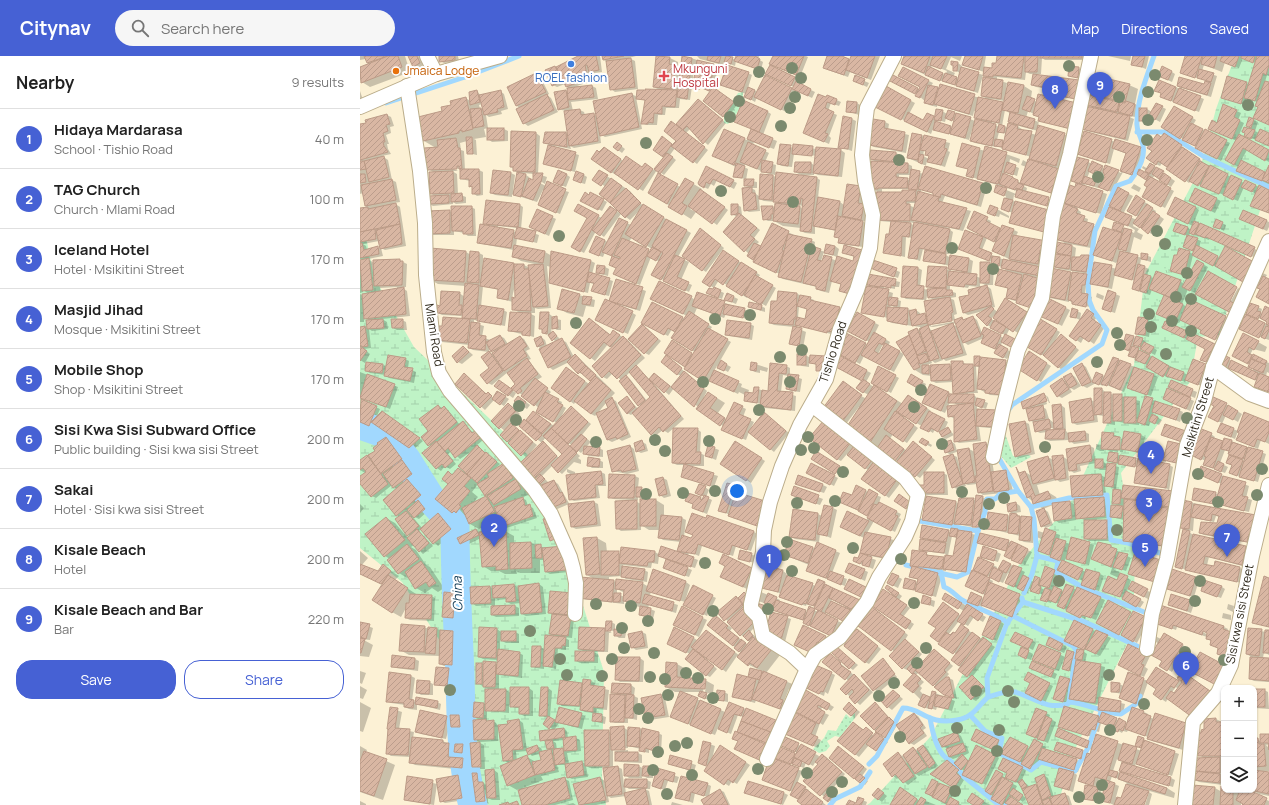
<!DOCTYPE html>
<html lang="en">
<head>
<meta charset="utf-8">
<style>
  body { margin:0; font-family:Manrope,sans-serif; background:#f6f6f6; color:#222 }
  .controls { position:absolute; right:12px; bottom:12px; display:grid; overflow:hidden; border-radius:8px; box-shadow:0 1px 3px #0004 }
  .controls button { width:36px; height:36px; display:grid; place-items:center; padding:0; border:0; border-bottom:1px solid #e0e0e0; background:#fff; color:#222; font:20px sans-serif }
  .you { position:absolute; left:377px; top:435px; width:14px; height:14px; margin:-10px; border:3px solid #fff; border-radius:50%; background:#1a73e8; box-shadow:0 0 0 6px #1a73e833 }
  .badge { display:grid; place-items:center; width:26px; height:26px; border-radius:50%; background:#4661d4; color:#fff; font-size:13px; font-weight:700 }
  .pin { position:absolute; translate:-50% -33px; filter:drop-shadow(0 1px 2px #0008) }
  .pin::after { content:''; position:absolute; top:21px; width:14px; height:12px; background:inherit; clip-path:polygon(0 0,100% 0,50% 100%) }
  .list { margin:0; padding:0; list-style:none }
  h2 { display:flex; justify-content:space-between; align-items:center; height:52px; margin:0; padding:0 16px; font-size:17px }
  h2 small { font-size:13px; font-weight:400; color:#767676 }
  .list li { display:grid; grid-template-columns:26px 1fr auto; gap:12px; align-items:center; box-sizing:border-box; height:60px; padding:0 16px; border-top:1px solid #e0e0e0 }
  .list b { display:block; font-size:15px; white-space:nowrap }
  .list p { margin:0; font-size:13px; white-space:nowrap; color:#767676 }
  .list em { font-size:13px; font-style:normal; color:#767676 }
  .actions { display:flex; gap:8px; padding:12px 16px }
  .actions a { flex:1; padding:9px 0; border:1px solid #4661d4; border-radius:16px; text-align:center; font-size:14px; color:#4661d4 }
  .actions .main { background:#4661d4; color:#fff }
  .icon { flex:none; width:22px; height:22px; fill:none; stroke:currentColor; stroke-width:2; stroke-linecap:round; stroke-linejoin:round }
  .map { position:relative; flex:none; width:909px; height:749px; overflow:hidden }
  header { display:flex; align-items:center; gap:24px; box-sizing:border-box; height:56px; padding:0 20px; background:#4661d4; color:#fff }
  header strong { font-size:19px }
  nav { display:flex; gap:22px; margin-inline-start:auto; font-size:14px }
  .search { width:280px; height:36px; background:#f6f6f6; display:flex; align-items:center; gap:10px; box-sizing:border-box; padding:0 14px; border-radius:22px; color:#767676; font-size:15px }
  main { display:flex }
  aside { flex:1; background:#fff }
  .map>svg:first-child { display:block }
</style>
</head>
<body>
<header>
<strong>Citynav</strong>
<div class="search"><svg class="icon" aria-label="search" viewBox="0 0 24 24"><circle cx="10" cy="10" r="6"/><path d="M15 15l6 6"/></svg>Search here</div>
<nav><a>Map</a><a>Directions</a><a>Saved</a></nav>
</header>
<main>
<aside>
<h2>Nearby<small>9 results</small></h2>
<ul class="list">
<li><span class="badge">1</span><div><b>Hidaya Mardarasa</b><p>School · Tishio Road</p></div><em>40 m</em></li>
<li><span class="badge">2</span><div><b>TAG Church</b><p>Church · Mlami Road</p></div><em>100 m</em></li>
<li><span class="badge">3</span><div><b>Iceland Hotel</b><p>Hotel · Msikitini Street</p></div><em>170 m</em></li>
<li><span class="badge">4</span><div><b>Masjid Jihad</b><p>Mosque · Msikitini Street</p></div><em>170 m</em></li>
<li><span class="badge">5</span><div><b>Mobile Shop</b><p>Shop · Msikitini Street</p></div><em>170 m</em></li>
<li><span class="badge">6</span><div><b>Sisi Kwa Sisi Subward Office</b><p>Public building · Sisi kwa sisi Street</p></div><em>200 m</em></li>
<li><span class="badge">7</span><div><b>Sakai</b><p>Hotel · Sisi kwa sisi Street</p></div><em>200 m</em></li>
<li><span class="badge">8</span><div><b>Kisale Beach</b><p>Hotel</p></div><em>200 m</em></li>
<li><span class="badge">9</span><div><b>Kisale Beach and Bar</b><p>Bar</p></div><em>220 m</em></li>
</ul>
<div class="actions"><a class="main">Save</a><a>Share</a></div>
</aside>
<div class="map">
<svg width="909" height="749" viewBox="0 0 909 749">
  <defs>
    <pattern id="grass-dots" width="8" height="8" patternUnits="userSpaceOnUse"><rect width="8" height="8" fill="#bff3c6"/><path d="M2 2h.1M6 6h.1" fill="none" stroke="#a4d0aa" stroke-width="1.8" stroke-linecap="round"/></pattern>
    <pattern id="wetland-marsh" width="20" height="14" patternUnits="userSpaceOnUse"><rect width="20" height="14" fill="#bff3c6"/><path d="M1 5h8M5 5V1M11 12h8M15 12V8" fill="none" stroke="#a4d0aa"/></pattern>
    <pattern id="park-tufts" width="24" height="20" patternUnits="userSpaceOnUse"><rect width="24" height="20" fill="#bff3c6"/><path d="M3 7l-1-3M5 7V3M7 7l1-3M15 17l-1-3M17 17v-4M19 17l1-3" fill="none" stroke="#a4d0aa"/></pattern>
    <pattern id="building-hatch" width="6" height="6" patternUnits="userSpaceOnUse"><rect width="6" height="6" fill="#d9b7a3"/><path d="M-1 1l2-2M0 6l6-6M5 7l2-2" fill="none" stroke="#bb9d8c"/></pattern>
  </defs>
  <rect width="100%" height="100%" fill="#fcf1d5"/>
  <g fill="url(#grass-dots)">
    <path d="M383,36C384,48 376,60 368,68L364,67V62L378,37Z"/>
    <polygon points="642,369 653,400 669,399 671,401 651,412 641,400"/>
    <polygon points="495,657 495,662 480,681 475,680 467,685 470,690 466,695 459,697 453,693 464,682 468,674 476,675 486,658 490,662"/>
  </g>
  <g fill="url(#wetland-marsh)">
    <polygon points="875,0 909,0 909,127 859,279 838,281 830,326 761,417 775,500 773,576 711,701 698,749 507,749 510,747 571,680 658,510 712,444 774,309 785,218 840,113 856,53"/>
    <polygon points="0,151 14,221 54,291 168,399 196,464 244,616 242,720 246,749 114,749 98,613 42,526 0,492"/>
  </g>
  <polygon fill="url(#park-tufts)" points="830,201 844,207 838,221 831,218 815,252 785,240 793,212 825,213"/>
  <g fill="#0003" fill-rule="evenodd">
    <polygon points="0,0 45,0 50,16 10,31 2,26 0,23 0,12 8,8 6,3 0,4"/>
    <polygon points="49,0 59,0 64,9 58,12 54,10"/>
    <polygon points="80,0 98,0 99,5 84,7 80,5"/>
    <path d="M221,0H240L242,16L234,17L230,15L232,25L217,30H232L236,32L238,43L211,46L213,55L220,54L224,56L225,59L233,58L237,60L272,38L277,41L301,35L294,31L297,0L310,2L318,6V11L321,13L331,2L358,11L355,27L339,24L333,21V25L341,28L340,34L332,31L330,44L320,43L319,52H306L305,59H298L297,69H286L282,67L286,45L276,41L282,73L245,81L240,78L241,87L214,92L210,90L211,93L195,90V92L219,99L215,116L184,107L189,89L185,87L206,77L208,78L205,55L199,53L206,35L208,36V31L205,28L197,31L193,29L195,11L197,12ZM334,12L337,13L335,21H333Z"/>
    <polygon points="243,0 276,0 269,2 275,5 278,33 255,36 251,33 247,6 244,4"/>
    <polygon points="337,0 365,0 376,4 377,0 399,0 398,3 403,6 401,14 376,5 375,10 364,6 363,9 340,3"/>
    <polygon points="414,0 446,0 448,1 440,21 414,10"/>
    <polygon points="468,0 479,0 491,4 492,0 520,0 511,24 490,16 488,21 468,14 465,12"/>
    <path d="M545,0H602L600,5L591,1L586,13L595,17L593,21L599,23L600,17L594,14L592,7H598L602,10V12L623,19L618,37L570,21L546,10L543,8ZM572,9L587,15L585,19L571,12Z"/>
    <path d="M606,0H626L624,12L633,13L637,9L638,0H726V4H685L682,2L681,18H670L666,16L665,24L637,21V24L647,27L646,32H648L649,27L664,30L672,35L671,42L715,75L679,64L678,70L704,78L713,83L704,114L695,112L702,116L695,138L660,128L667,132L666,136L693,144L691,151L654,139L653,145L689,155L688,177L650,167L653,157L642,153L646,140L639,138L637,130L656,138L657,135L611,121L609,114L597,109L602,88L625,95L626,91L660,103L659,107L650,103L649,108L659,112L657,120L646,116L645,119L661,127L666,111L661,109L663,104L668,107H679L671,101L636,90V91L615,87L611,85L614,72L613,71L609,84L573,73L571,78L516,50L526,32L555,47L549,58L564,65L567,58L575,62L582,55L587,58L595,57L615,65L622,66L615,61L616,56L614,55L613,60L577,49V51L569,49L557,38L530,24L532,20L560,34L561,31L543,12L573,27L571,30L629,44L622,40L630,23L624,19V16L603,9ZM631,43L645,45L644,48L631,44ZM645,54L651,58L649,66L655,70L648,72L642,70ZM668,55L680,61L679,66L666,62ZM586,62L595,65L593,72L574,66L577,64L585,66ZM632,66L640,68L639,71L632,67ZM655,69L678,75L677,79L661,75L662,73ZM639,76L647,78L645,86L637,84Z"/>
    <polygon points="748,0 771,0 770,5"/>
    <polygon points="774,0 789,0 786,13 772,8"/>
    <polygon points="826,0 909,0 909,20 907,19 905,26 909,27 909,68 897,46 887,42 885,49 862,42 887,27 889,29 896,7 883,2 879,12 865,6 862,16 844,9 842,15 857,20 851,41 822,32 822,34 844,43 839,56 801,41 802,37 800,37 816,31 819,33 820,31 818,30 845,29 847,25 821,17"/>
    <polygon points="719,12 723,15 721,23 709,19"/>
    <polygon points="812,16 815,18 812,26 803,22"/>
    <polygon points="388,17 392,19 388,32 398,36 406,20 433,34 434,31 410,20 434,22 438,25 437,27 455,36 452,42 436,34 426,56 397,41 395,46 385,40 386,38 365,31"/>
    <polygon points="176,18 180,20 189,38 187,39 191,42 198,56 168,70 164,67 160,52 157,50 148,32"/>
    <polygon points="733,20 769,29 778,33 775,48 779,51 776,61 767,60 774,63 768,85 727,75 722,72 734,52 727,48"/>
    <polygon points="495,21 509,27 507,31 494,25"/>
    <polygon points="723,28 720,45 707,41 707,36 676,31 672,29"/>
    <polygon points="350,29 377,49 367,62 363,60 351,36 343,32"/>
    <polygon points="0,35 3,44 0,45"/>
    <path d="M117,35L121,40L140,35L144,38L148,53L141,55L142,58L129,61L126,59L128,72L124,73L126,81L114,83L116,84L117,99L108,97L107,85L100,87L101,94L104,95L105,114H119L123,116V139L117,140L113,137V132L110,130V125L101,123V114L93,110L92,112L98,115H92L97,118L98,138L106,141V147L96,148L93,146V148L73,150L69,148L76,140L71,138L75,117L68,113L76,92L64,85L83,56L106,42L110,45ZM122,48L123,52L120,53L119,49Z"/>
    <polygon points="468,40 481,46 479,50 471,47 468,55 477,59 469,80 471,82 469,88 444,77"/>
    <polygon points="339,44 366,67 348,89 330,73 326,77 348,94 337,108 315,92 310,99 316,104 304,119 297,114 283,135 251,116 240,97 248,94 263,105 283,112 289,111 294,114 305,101 294,94 306,84 314,89 317,84 320,72"/>
    <polygon points="497,47 500,49 499,59 487,55"/>
    <polygon points="796,48 806,53 800,66 791,61 791,66 780,64 787,53 792,56"/>
    <polygon points="864,49 881,57 878,64 884,67 879,79 909,96 909,106 887,94 881,105 906,117 909,112 909,129 877,114 879,111 866,104 877,85 853,75"/>
    <polygon points="814,51 836,64 833,69 870,87 861,105 802,71"/>
    <path d="M408,56L411,58L403,79L417,85L414,93L394,86L393,89L409,97L405,106L416,109L415,119L406,117L385,108L384,111L388,113L386,124L397,126V132H391L395,134L396,138L400,141L411,118L417,122H457L460,124L458,142L480,146L484,149L487,129L505,134L502,149L507,151L505,165H502L507,168L503,191L487,189V190L502,195L494,240L480,235L482,229L472,225L469,237L461,235L457,233V231L423,223L419,220L420,218L403,211L388,200L389,198L365,176L377,161L372,158L378,149L381,151L382,159L400,174L394,182L399,186L396,189L401,192L412,168L438,181L451,184L455,186L454,192L465,196L475,190L479,193L477,201L464,196L461,205L463,206L465,200L477,205L494,206L495,201L483,197L485,189L480,186V183L476,180V175L455,170V178L445,177L441,175V172L423,170L414,165H408L404,163L412,151L415,152L421,149L416,146L404,145L399,143L400,155L389,156L385,154L390,132L385,129V123L374,121L376,111L353,100L364,74L387,84L392,73ZM437,149L444,150L443,153Z"/>
    <path d="M27,59L31,61L34,70L30,71L31,77L26,79L29,88H27L28,93L31,98L22,100L28,104L32,124L36,126L40,146L34,147L40,151L46,190L25,194L21,192L23,200L8,203L14,207L39,204L47,208L46,231H41L47,235L50,260L22,263L27,266L28,273L12,275L9,273L11,292L4,293L10,298L5,307L0,304V273L5,271L8,273L10,265L4,261V266H0V238L3,240L9,238L3,234V236L0,237V205L3,204L0,203V153L6,152L3,137L0,138V69L7,67V65ZM19,185L21,193L17,192L7,194L6,190L3,188ZM37,231V233L21,237L20,232Z"/>
    <polygon points="889,62 898,66 895,75 899,77 909,78 909,89 889,81 886,77 889,71"/>
    <polygon points="492,63 496,65 492,95 479,91"/>
    <polygon points="525,66 529,68 528,74 549,79 546,97 514,91 510,89"/>
    <polygon points="144,73 148,75 148,85 132,86 128,83"/>
    <polygon points="724,76 784,95 776,121 763,116 752,136 743,133 746,121 745,118 740,116 738,119 730,115 727,122 740,127 738,132 725,128 724,130 747,138 741,158 717,151 717,153 721,156 720,160 728,163 727,167 737,171 731,192 709,188 716,192 715,201 728,200 732,202 730,218 699,213 695,211 703,200 697,197 704,186 694,183 710,130 716,132 717,127 712,125 718,102 745,113 746,110 761,117 767,98 754,93 750,108 722,100 718,98"/>
    <path d="M152,77H176L180,80L178,118L187,121L185,128L177,123L176,125L186,130L209,136L200,158L183,151L184,134H183L177,146L152,138V141L135,139L131,137L151,117L155,119L153,135L154,136L158,117L151,111ZM163,117L174,118L173,125L169,123V121Z"/>
    <path d="M553,78L590,87L588,95L590,96L585,111L567,105L566,109H564L548,102ZM564,94L567,96L566,99L570,101L569,103L563,100Z"/>
    <polygon points="808,80 843,106 842,107 884,127 885,125 909,135 909,157 895,151 896,138 884,131 878,145 831,125 829,127 802,107 800,110 796,108 802,82"/>
    <polygon points="421,89 434,92 434,89 456,93 481,94 485,97 482,121 458,119 454,117 454,119 441,119 435,116 451,107 455,110 456,102 437,99 457,102 457,100 436,97 436,99 434,98 432,111 422,110 418,108"/>
    <polygon points="261,90 265,93 262,97 258,94"/>
    <path d="M511,95L536,97L540,99L539,108H548L552,110V115L564,118L566,110L627,130L621,151L585,140L582,147L611,155L603,175L586,171L593,176L589,198H584L591,202V200L609,203L613,205L611,219L621,222V207L632,208L634,207L599,193L606,175L625,181L608,172L615,157L631,165L630,168L641,174L643,170L654,174L658,176L656,180L690,188L689,197L684,196L681,210L677,209L691,217V213L713,219V217L727,219L732,223L735,207L757,213L760,202L756,207L734,198L744,172L760,178L753,172L755,167L774,177L775,174L770,171L746,160L749,152L759,155L750,150L759,133L773,140L763,158L777,164L779,161L768,154L776,141L788,148L787,149L796,155L795,157L804,163L793,179L774,167L773,170L779,173L777,176L783,179L781,184L774,181L770,198L782,202V198L791,201V206L781,203L780,209L789,213L787,220L794,222L796,216L825,228L837,205L848,211L835,237L828,233L822,248L827,251L830,245L871,263L863,256L875,262L871,272L867,270L860,285L841,276L842,274L821,264L819,267L798,257L805,240L792,233L790,239L777,235L773,232L775,225L755,218L752,233L735,229L730,226L729,231L726,230L725,238L732,241L730,251L716,248V250L709,244V246L690,242L686,240L689,225L678,222L683,226L675,253L647,242L649,233L636,228L640,214L647,215L642,211L634,209L633,229H625L620,226V231L609,230L608,232L590,229V235L596,237V241L590,242L594,244L597,258L594,259L595,264L571,268V270L597,265L602,262L605,264L613,261L617,264L622,277L625,272L644,282L645,279L627,269L617,259L623,255L608,259L604,257L600,242L611,239L609,235L627,230L631,233L635,251L632,252L638,256L646,244L670,259L658,277L650,272L646,280L663,288L678,263L700,276L695,285L701,279L719,294L702,314L686,301L665,289L662,296L642,286L641,290L651,296L647,303L635,297L637,294L622,286L624,282L608,289L602,285L607,299L586,305L582,302L583,304L575,307L571,304L572,307L567,309L571,311L590,309L593,311V306H603L607,309L615,310V301L645,305L649,307L646,340L630,339L617,332L618,337H608V339H614L618,343L628,347L626,353L617,349V354L637,355L641,357L640,373L619,371L621,385L599,387L595,385V363L589,360L588,351L599,350V349L590,346L585,357L563,347L571,330L594,339L593,326L576,327L572,325V320L563,319L555,314L537,286L548,280L552,282L550,276L557,273L561,276L560,271L532,267L528,265V262L502,256L507,231L515,232L508,228L509,219L540,226L539,231H535V233L524,231V234L533,237L532,242L541,245L540,253L556,254L560,257V259L568,260L565,244L546,243L542,240L544,211L558,212L562,214L560,231L567,234H574L567,230L569,211L589,214L590,210L564,204L566,194L563,193L560,205L549,201L552,182L546,181L545,201L524,196L527,179H530L531,166L520,165L516,163L517,135L511,133L512,106L514,105L510,103ZM539,119H551L550,124L539,123ZM522,133H551L555,136L522,137ZM561,133L574,138L579,143L561,137ZM549,147H556L555,152L549,149ZM554,165L560,168V169L555,168V170L548,166L554,167ZM627,182L636,186L633,195L657,207L635,201L622,194ZM761,193L767,197L760,196ZM591,213L602,216V218L591,216ZM567,240L574,244L566,245ZM531,249L537,253L530,252ZM636,258L634,262L643,269L631,263ZM596,267L598,271L592,268ZM590,268L573,276L567,270L573,271ZM616,310L620,312L618,329H617Z"/>
    <polygon points="790,108 815,125 811,131 795,119 792,123 814,135 805,152 784,140 789,131 788,124 777,117 785,117 787,115 782,112 783,110 788,113"/>
    <polygon points="346,111 377,127 374,133 357,124 354,130 351,128 348,133 340,129"/>
    <path d="M239,115L270,135L283,150L331,177L318,201L329,206L321,224L332,229L329,236L293,219L300,206L291,201L280,229L258,220L253,200L245,196L243,201L234,198L237,181L248,186L259,163L271,169L280,154L270,164L266,161L250,146L246,131L234,123ZM272,181L292,193L291,196L269,186Z"/>
    <polygon points="207,119 210,121 206,131 198,128"/>
    <polygon points="224,119 227,121 225,128 218,126"/>
    <polygon points="299,119 320,131 325,123 342,133 341,134 368,154 357,169 332,151 330,153 336,156 331,163 289,137"/>
    <polygon points="774,128 781,132 779,136 771,132"/>
    <polygon points="836,133 861,145 855,157 834,147"/>
    <polygon points="231,137 247,146 242,155 221,145"/>
    <path d="M160,149L163,151L161,173L179,179L177,187L157,182L156,190L185,196L192,200L231,205L235,207L232,218L253,225L249,240L237,237L235,228L230,227L228,237L194,228L190,226L191,211L187,210L191,252L178,253L175,252V257H169L175,260L174,281L149,275L160,257L153,253V246L138,242L139,234L123,230L121,251L143,254L147,256L145,270L119,265L114,264V267L124,270L122,281L130,284V285L140,280L144,282L148,288L160,281L164,283L170,293L166,295L171,303L168,304L182,321L177,324L191,336L188,339L202,346L201,349L206,352L201,361L211,351L231,368L222,379L231,386L226,391L239,392L243,394V401L229,400L225,398V393L221,397L212,390L211,392L220,400L218,402L221,404V408L214,406L207,413L215,416V419L241,416L245,418L246,430H238L240,442L214,445L210,443L212,419L207,416V413L202,418L192,410L182,420L189,427L194,425L198,428L210,449L234,446L238,448L241,470L216,473L212,471L209,448L195,454L174,422L167,402L141,379L145,375L132,365L148,348L152,350L160,358L150,368L177,389L170,397L171,398L182,387L160,370L164,364L171,368L178,359L194,370L197,367L177,355L179,352L153,332L157,328L148,316L132,329L128,327L131,312L129,296L132,298L135,297L129,290V296L113,294L109,292V289L82,286L78,284L103,264V260L82,259L78,257L81,251L99,237L105,241L106,230L78,228L69,223L71,194L106,196L111,199V196L119,197L123,199V209L154,208L164,209L170,212L179,209L161,205L153,200L154,194L122,188L118,186L130,170L124,167ZM138,170L157,172L156,176L138,172ZM155,229H156V243L152,242ZM186,381L203,398L199,402L182,386ZM205,386H206L212,389L211,391Z"/>
    <polygon points="218,150 242,162 254,153 261,158 244,181 236,175 224,197 213,191 228,162"/>
    <polygon points="111,151 115,153 116,180 108,180 104,177 94,175 94,179 73,179 69,177 90,155 92,156"/>
    <polygon points="835,151 839,154 834,166 899,195 896,202 850,182 849,184 830,177 829,180 841,185 839,192 860,202 887,227 833,199 828,220 811,215 829,196 833,198 835,196 824,191 828,180 814,175 827,171 831,174 833,170 812,160"/>
    <polygon points="637,153 649,160 649,162 640,158 639,161 632,159"/>
    <polygon points="192,161 196,163 189,180 174,173"/>
    <polygon points="880,163 907,165 909,166 909,171 907,175"/>
    <polygon points="862,167 866,169 864,175 855,170"/>
    <polygon points="341,173 364,192 346,216 343,214"/>
    <polygon points="367,198 400,219 398,222 416,232 406,250 388,240 387,242 359,224 354,232 344,226"/>
    <polygon points="513,205 540,216 538,222 511,212"/>
    <polygon points="245,211 249,213 248,220 237,217"/>
    <polygon points="898,215 907,219 905,222 909,225 909,247 901,233 900,227 898,226"/>
    <polygon points="257,224 286,235 280,255 257,248 276,259 268,278 239,265 250,246"/>
    <polygon points="878,232 881,234 873,248 875,258 867,249 868,250"/>
    <polygon points="360,235 364,237 362,243 352,239"/>
    <polygon points="748,235 760,240 755,257 743,253"/>
    <polygon points="337,237 388,255 387,263 366,258 364,262 337,252 334,259 352,271 350,274 371,286 360,305 371,311 368,316 357,310 354,315 382,328 381,331 389,334 388,337 393,338 394,332 408,336 411,308 426,310 430,312 430,319 442,323 440,336 431,335 427,333 429,320 423,319 421,336 436,340 435,355 405,352 402,348 389,346 385,344 385,339 379,336 378,338 349,324 348,326 325,312 326,311 306,297 316,287 333,299 335,296 313,282 317,276 312,273 308,280 283,267 293,247 325,263 327,260 292,243 331,241 335,244"/>
    <polygon points="737,237 744,240 743,244 736,241"/>
    <path d="M437,238L450,242L454,244V246L483,255L478,278L471,276V278L438,269L437,272L446,276L443,292L431,288L434,271L414,269L410,267L418,246ZM439,250L448,253L445,264L438,262Z"/>
    <polygon points="219,239 235,244 234,251 226,250 223,261 207,257 198,252"/>
    <polygon points="374,241 378,243 376,248 366,244"/>
    <polygon points="686,242 710,254 702,270 682,260"/>
    <polygon points="401,250 405,252 405,256 389,251"/>
    <polygon points="898,251 902,253 901,257 902,258 909,253 909,284 884,275 885,260 907,268 908,266 891,259"/>
    <polygon points="728,254 737,261 734,265 744,272 734,288 724,281 721,287 710,280"/>
    <polygon points="717,255 721,257 720,264 711,260"/>
    <path d="M188,257L192,260V262L201,264V274H197L192,271L191,277L193,276L201,284L206,286L214,301L215,300L219,302L255,337L250,342L256,345L271,381L262,385L259,383L252,386L248,384L237,358L235,360L231,358L216,345L214,348L210,345L207,312L229,328L232,326L224,318L219,317L209,306L193,314L189,311L182,293L177,290L181,281L185,284L187,290L196,286L189,279L183,277V274L180,272ZM246,347L249,352L237,358Z"/>
    <path d="M497,258L519,269L515,277L530,286L528,290L544,298L534,316L504,300L500,308L481,298L486,287V278L508,289L510,286L488,275ZM523,288L525,289L520,299L518,298Z"/>
    <polygon points="787,263 791,266 789,281 776,278"/>
    <polygon points="42,264 46,266 47,274 37,274 33,272"/>
    <path d="M233,266L251,279L257,278L267,283L285,302L276,310L290,324L294,318L312,331L321,320L317,318L310,303L347,335L344,341L357,342L365,347L358,357L367,364L382,351L386,353L383,361L394,366L391,372L408,360L429,377L414,396L389,376L386,384L366,376L364,371L314,332L309,339L295,327L294,328L324,363L308,377L303,374L295,380L274,357L271,359L267,357V341L278,353L281,351L261,324L253,317L247,323L243,321L252,292L248,288L235,305L211,287ZM270,316L292,341L287,345L270,323L266,320Z"/>
    <polygon points="806,266 858,291 850,307 845,305 847,292 807,274"/>
    <polygon points="390,268 394,270 392,284 370,280 366,278"/>
    <polygon points="286,272 301,285 289,299 285,297"/>
    <polygon points="773,281 782,283 786,286 786,288 797,294 795,299 775,289 774,292 828,319 834,305 850,312 842,330 826,324 825,326 810,320 808,322 770,299 771,296 763,292"/>
    <polygon points="898,286 907,291 905,296 893,293 890,299 909,307 909,317 907,316 906,320 909,321 909,336 899,333 897,325 870,312 869,314 862,311 863,299 872,306 894,315 890,308 873,300"/>
    <polygon points="104,291 113,299 102,308 98,306"/>
    <polygon points="669,297 691,310 681,326 659,313"/>
    <polygon points="445,299 451,302 466,301 461,316 457,314 457,309 449,306 449,311 442,310 438,308"/>
    <polygon points="480,301 511,317 506,326 514,331 514,330 543,348 553,342 571,355 570,356 588,366 584,375 588,372 594,379 586,383 582,381 580,376 575,373 573,377 545,360 544,362 558,372 547,387 533,378 530,383 547,395 557,389 575,404 560,422 549,415 547,418 538,406 510,387 500,352 499,351 486,368 482,365 497,338 507,343 509,339 503,336 503,325"/>
    <polygon points="754,302 798,321 791,340 772,334 770,322 764,336 744,328 743,330 736,327 727,332 723,330 722,308 726,311 733,326 743,320 745,321"/>
    <polygon points="45,303 49,305 48,312 56,316 54,327 29,322 26,319 10,317 6,315 23,309 27,311"/>
    <polygon points="392,307 408,312 407,316 400,314 400,317 395,316 391,314"/>
    <polygon points="519,311 539,322 531,337 512,327"/>
    <polygon points="0,316 38,331 30,353 0,341"/>
    <polygon points="711,318 715,321 721,330 714,334 709,331 712,336 702,342 698,340 702,323 707,326"/>
    <polygon points="104,319 127,338 134,342 138,336 149,343 144,350 134,344 125,354 96,328"/>
    <polygon points="551,320 566,328 563,334 548,326"/>
    <polygon points="811,325 837,336 835,342 809,331"/>
    <polygon points="143,328 156,337 153,342 136,330"/>
    <polygon points="742,333 746,337 780,345 780,358 785,341 819,354 823,356 820,366 794,356 793,359 802,364 799,369 791,365 789,370 779,367 779,369 769,368 755,365 755,369 748,368 744,366 744,360 737,359 738,366 717,369 713,367 731,344 735,346"/>
    <path d="M684,338L688,341L690,347H689L686,340H684L687,348L681,350L686,353L689,363L694,367L701,349L705,352L706,375L709,378L725,376L729,378V386L714,388L709,384L690,385L686,383L687,376L680,377L676,375L674,367L670,364L668,354L664,352ZM687,369L697,375H693L686,371Z"/>
    <polygon points="162,343 170,349 167,353 155,345"/>
    <polygon points="804,343 830,343 834,345 830,355"/>
    <polygon points="2,345 20,353 17,360 26,358 63,385 53,394 14,367 13,371 0,366 0,349"/>
    <polygon points="866,348 882,358 878,366 866,359 862,368 878,375 875,383 858,376 862,367 853,363"/>
    <path d="M78,350L88,354L100,369L103,367L113,377L115,376L119,378L123,384L116,390L140,408L135,413L148,411L157,425L165,429L169,438L162,442L166,444L168,450L173,452L177,462L143,473L139,471L137,464L119,473L110,468L106,459L101,461L77,443L99,413L105,416L115,393L100,403L92,395L88,398L96,408L90,413L85,410L81,415L77,412L72,391L69,389L70,375ZM118,428L128,441L112,448L118,441L112,436Z"/>
    <polygon points="464,365 542,425 529,442 525,439 508,414 487,398 481,405 477,403"/>
    <polygon points="665,366 669,368 675,398 660,402 656,400"/>
    <polygon points="909,367 909,388 901,384 898,393 878,384"/>
    <polygon points="337,373 341,376 340,397 344,399 344,410 326,410 358,420 354,431 322,420 325,409 317,409 313,407"/>
    <path d="M829,377L851,378L855,381L854,383L864,387L871,385L906,398L898,426L870,417L873,410L867,407L878,402L870,398V396L865,394L860,407L868,411L865,417L849,411L845,408L846,405L834,400L833,391L802,378ZM878,402L885,404L884,406L878,403Z"/>
    <path d="M753,378L761,382H759L758,396L753,395L752,397L779,405L809,409L813,411L809,435L815,453L806,452L812,455L808,491L768,487L764,485V464L751,461L759,450L753,447L754,432L745,430L746,440L741,441L747,444L749,462L737,463V465H747L751,467V485H729L725,482V464L716,461V464L699,467L695,464L693,449L683,453L667,441L665,416L672,420L688,401L693,404L702,400L708,404L730,390L734,392L735,404H742L746,408L759,411L756,434L763,436L807,435L808,433L775,426L780,411L753,407L748,405L750,395L744,393V395H740L736,393V388L742,389ZM736,407V411L740,414H747L746,422L741,419L713,440L719,444L716,454H715L714,448L710,446L699,447L696,441L688,436L680,439L677,429L697,424L700,426L709,424L708,413L714,417L721,415L720,410Z"/>
    <polygon points="781,379 785,381 783,392 803,395 825,410 806,404 806,406 784,403 779,400 779,397 764,393 763,396 760,396 761,383 764,384"/>
    <polygon points="26,382 30,384 55,420 49,425 56,429 69,444 63,449 68,455 59,463 51,459 62,472 78,459 95,476 78,490 62,473 59,475 73,490 63,498 54,489 51,491 56,494 66,509 70,511 84,532 78,536 72,532 65,537 56,532 49,521 47,522 39,517 30,503 25,500 26,462 35,467 48,482 50,480 48,479 40,461 37,459 37,433 32,429 16,442 12,440 0,426 0,421 5,417 0,414 0,406 7,400 13,404 16,395"/>
    <polygon points="562,383 572,389 571,391 560,385"/>
    <path d="M591,385L595,388L597,395L609,393L615,396L626,387L630,390L634,417L645,415L649,417L653,436L623,439L619,436L617,428L608,429L605,428L606,430L597,433L593,431L591,399L586,396ZM599,395L600,412L597,401L591,398Z"/>
    <polygon points="282,386 286,388 288,395 281,397 277,395"/>
    <polygon points="380,389 405,405 391,427 362,408"/>
    <polygon points="270,390 274,393 279,415 267,418 253,415"/>
    <polygon points="349,390 359,394 356,404 346,400"/>
    <polygon points="456,396 484,413 480,419 452,403"/>
    <polygon points="239,404 243,406 243,412 232,412 228,409"/>
    <polygon points="452,408 478,422 474,430 447,416"/>
    <polygon points="583,417 587,419 588,439 565,439 561,437 566,430"/>
    <polygon points="861,419 889,430 886,442 892,444 889,456 867,451 863,449 864,444 859,441 858,449 833,444 855,437 859,439 862,428 843,420"/>
    <path d="M275,420L279,422L278,432L286,435L285,444H296L304,449V460L322,462L326,464L324,481L332,484L333,479L326,476L393,475L397,478L391,495L376,490L373,500L342,490L339,500L329,496L328,500L338,504L335,512L322,508L321,509L332,514L329,521L309,514L307,503L299,500L298,508L292,507L291,512L263,509V511L284,514L288,516L287,526L266,523L262,520L249,521V525L282,527L289,531L326,526L330,529L325,545L333,530L356,542L347,560L324,548L325,546L291,535L290,540L318,549L316,557L289,549L288,552L295,555L293,563L280,559L281,551L273,550L264,545V548L222,543L220,563H214L212,582L203,581L209,584V591H206V594L198,593L196,613L184,610V613L176,612L172,610L181,591L185,594L196,581L190,578L193,558L189,556L234,523L227,519L224,483L237,482L246,487L247,496L261,498L262,492L295,496L300,499L318,496L321,486L303,484L299,481L300,474H289L281,469V474L261,475L257,472L272,444L253,443L249,441ZM278,441L281,443V448L273,444H278ZM257,533L265,537V541L257,538Z"/>
    <polygon points="303,422 307,424 311,440 304,442 300,439"/>
    <polygon points="440,429 463,429 467,431 464,437"/>
    <polygon points="374,430 378,432 377,437 404,446 401,471 373,462 370,459 359,454"/>
    <polygon points="345,431 349,434 346,441 352,444 347,458 337,454 334,449 326,445 329,438 343,443 344,440 340,439"/>
    <polygon points="435,432 463,443 460,449 436,441"/>
    <polygon points="506,435 521,441 519,447 541,458 539,462 541,463 535,476 514,465 507,477 534,484 530,504 506,499 502,496 504,482 481,471 507,464 509,460 484,448 492,441"/>
    <polygon points="622,441 626,443 623,473 597,468 596,471 567,466 563,464 596,446 599,448 600,443 616,444"/>
    <polygon points="824,445 896,460 891,487 844,479 840,477 858,468 860,461 856,460 854,466 834,462 833,475 827,474 833,479 890,494 886,511 849,501 847,509 880,512 884,514 881,527 816,511 824,473 821,472"/>
    <polygon points="656,447 660,450 661,456 655,457 661,461 676,465 673,487 664,486 660,484 660,480 627,472 648,460 650,461 651,456 648,455"/>
    <polygon points="0,448 4,452 0,457"/>
    <polygon points="473,452 477,454 471,482 460,478 459,486 435,483 431,481 434,454 458,458 462,460"/>
    <polygon points="684,453 688,456 693,469 686,472 682,470"/>
    <path d="M592,473L616,479L610,518L586,513V515L559,512L582,520L576,541L544,531L556,526L558,527L559,524L550,521L553,510L566,497L570,501L586,503V498L564,495L560,493L568,485L561,481L588,475L591,477ZM592,480L597,482L594,501L588,500Z"/>
    <polygon points="116,474 120,476 145,475 154,480 154,488 171,487 185,492 203,491 209,516 190,518 186,516 184,504 180,504 180,517 160,517 156,515 157,518 145,518 139,515 131,515 123,510 121,482 105,490 101,487"/>
    <polygon points="686,474 700,479 699,484 710,488 712,483 734,489 729,509 706,502 704,506 726,516 740,518 744,520 739,535 726,531 723,525 702,516 702,505 679,495 683,484 677,481 678,475 685,477"/>
    <polygon points="648,485 672,496 665,509 650,502 648,496 618,487"/>
    <polygon points="457,487 480,497 472,517 487,523 485,530 451,517 449,509 425,499 452,491 455,493"/>
    <polygon points="751,490 754,493 771,502 766,515 755,511 754,514 760,516 759,518 771,524 769,530 791,536 788,543 768,532 767,536 784,546 780,552 763,542 748,537 759,522 750,518 752,512 732,503"/>
    <polygon points="0,495 8,502 1,510 18,516 23,510 39,520 35,524 56,538 55,540 71,540 75,542 74,565 50,564 46,562 46,552 41,561 32,556 23,529 0,518"/>
    <polygon points="637,496 641,498 638,506 625,502"/>
    <polygon points="391,498 395,500 394,507 379,502"/>
    <polygon points="500,498 516,504 513,513 494,505 499,503"/>
    <path d="M643,505L665,516L663,520L674,526L676,521L681,524L686,512L695,515L699,517L694,531L704,536L713,532L717,534L718,532L745,544L736,564L726,560L725,563L702,552L699,548L692,544L691,547L685,545L683,539L669,533L668,537L650,529V518L648,517L643,527L618,515L633,509L637,511L636,514L638,515ZM682,529L686,531L685,534L681,532Z"/>
    <polygon points="366,510 391,513 395,515 387,533 365,523"/>
    <path d="M404,510L423,515L427,518L426,520L456,530L459,525L499,545L493,569L466,556L465,559L482,567L475,582L448,569L445,565L418,556L415,551L398,545L396,534L416,542L420,544L419,546L448,556L450,552L458,556L459,553L451,548H447L446,550L424,543L422,538L399,530ZM472,543L485,549L484,552L471,546Z"/>
    <polygon points="504,514 508,516 505,525 490,518"/>
    <polygon points="533,518 542,523 538,532 528,527"/>
    <polygon points="835,522 839,524 834,541 808,532"/>
    <polygon points="629,523 633,525 632,528 664,541 656,562 623,549 622,551 612,547 612,537 624,543 625,539 610,532"/>
    <polygon points="179,528 183,531 186,558 166,560 162,558 161,547 151,548 147,546 147,543 138,544 135,542 135,551 155,550 159,552 159,560 136,561 132,559 132,549 116,550 112,547 111,532 130,531 133,532 154,529 160,533"/>
    <polygon points="862,531 865,533 861,542 842,535"/>
    <polygon points="531,532 542,540 539,544 550,552 543,561 554,568 550,574 513,550 532,539"/>
    <polygon points="384,537 388,539 401,565 390,576 397,582 395,584 420,599 406,617 389,609 377,600 366,616 346,601 345,602 357,613 350,621 346,619 330,598 312,589 334,582 337,584 350,577 380,600 382,597 348,569 355,560 372,572 370,575 388,589 391,586 381,579 359,556"/>
    <polygon points="95,538 98,540 97,563 87,563 83,560"/>
    <polygon points="586,538 626,561 623,566 614,561 608,570 599,565 588,579 591,580 596,578 601,570 635,591 613,620 627,634 616,645 612,643 611,622 599,610 596,598 578,585 577,572 587,550 601,560 604,555 583,543"/>
    <polygon points="812,540 834,548 831,557 809,549"/>
    <polygon points="563,541 575,545 574,551 562,546"/>
    <polygon points="395,547 413,554 412,557 431,563 425,586 409,581 411,559 397,555"/>
    <polygon points="868,548 874,550 873,556 867,553"/>
    <polygon points="322,552 347,564 339,581 318,571"/>
    <polygon points="516,554 548,579 545,584 562,598 553,608 559,612 575,594 593,610 587,616 589,618 584,624 589,622 593,624 597,643 585,638 559,616 556,619 564,626 560,630 562,632 560,635 565,640 571,643 573,636 595,645 592,655 577,651 576,654 570,652 569,653 563,651 561,644 553,636 554,618 548,613 547,614 543,612 535,596 500,570"/>
    <polygon points="863,557 871,559 871,564 862,562"/>
    <polygon points="772,558 789,564 777,587 761,578"/>
    <polygon points="251,566 255,568 255,574 266,577 265,582 259,582 255,579 255,576 247,572 246,574 252,577 249,577 248,596 233,596 238,598 238,607 220,607 216,605 225,596 219,593 220,572 246,573"/>
    <polygon points="641,566 644,568 637,585 627,581"/>
    <polygon points="715,566 751,582 740,600 710,586"/>
    <path d="M795,566L864,571L868,573L859,592L847,582V581L817,571L816,574ZM839,572L848,577V579L838,573Z"/>
    <polygon points="0,567 13,572 10,584 2,583 13,589 9,601 0,600"/>
    <polygon points="42,570 77,573 97,578 96,611 84,610 80,608 80,600 49,599 40,594"/>
    <polygon points="444,570 470,583 456,599"/>
    <path d="M137,573L141,576H155L159,578V587H146L140,584V594L159,597L163,599L162,622L139,619V634H146L151,637L169,632L173,635V660H164L160,658V652H155L149,649V657L127,655V665H133L137,668L138,670L149,669L159,664L163,667L167,694L177,690L181,692L183,696L191,694L188,693L187,686L181,684L194,674L184,668L188,662L180,659L188,632L192,635L190,662L196,666L221,658L225,660L222,673L199,667L194,674L203,673L207,675L208,682H216L220,684L221,695L207,697L209,708L222,706L226,708L248,675L251,677L263,671L269,675L280,673L298,677L302,679L301,697L289,694V697L284,696L281,693L268,690V692L254,693V695L268,694V697H278L282,699V707L260,706L256,704V696L253,694V712L258,711L262,713L264,729L287,724L291,726L290,733H285L289,735L292,749H268L266,740L251,742L248,740L249,746L236,749H220L214,729L240,722L245,725L244,712H230L226,710L228,721L212,723L208,721L207,709H197L199,716L181,720L183,724L163,732L164,733L205,723L209,725L213,744L195,749H163L159,733L157,734L148,729L149,708L144,704L139,672H138V685L119,686L115,684L121,665L114,661L124,648L126,649L130,634L117,627L122,608H138V604L123,603L119,601ZM204,684L205,693L197,694L196,687L193,685ZM167,695L172,700L181,697L182,705L176,706L167,701L157,705L156,696ZM265,730L269,733H283L266,738Z"/>
    <polygon points="889,573 906,576 909,575 909,599 904,596 903,602 909,603 909,626 894,625 890,623 891,601 887,598"/>
    <polygon points="498,574 521,593 509,608 505,606"/>
    <polygon points="282,576 286,578 288,592 276,594 272,591"/>
    <polygon points="804,578 826,591 812,616 800,609 803,605 799,588 793,584 795,580 801,583"/>
    <polygon points="690,582 707,591 704,597 691,591"/>
    <polygon points="672,584 676,587 673,594 656,586"/>
    <polygon points="680,589 705,601 699,615 677,606"/>
    <polygon points="476,591 498,609 493,614 478,604"/>
    <polygon points="662,592 673,598 671,604 663,601"/>
    <polygon points="723,595 727,598 725,606 745,611 740,642 765,648 763,658 743,656 739,653 739,649 715,645 709,642 707,648 694,642 700,621 713,626 714,617 703,612 713,597 717,599"/>
    <polygon points="470,598 513,636 500,649 487,638 489,625 464,606"/>
    <polygon points="786,598 790,600 785,611 788,613 784,621 759,609"/>
    <polygon points="280,602 284,605 283,626 260,626 256,623"/>
    <polygon points="55,603 59,605 58,615 36,612 32,610"/>
    <polygon points="523,604 537,621 518,637 502,620"/>
    <polygon points="673,606 697,618 695,623 674,614"/>
    <polygon points="307,607 317,608 326,613 325,622 345,624 354,629 353,637 345,637 346,626 344,626 343,637 351,641 349,644 344,642 341,636 315,636 306,631"/>
    <polygon points="88,613 92,615 91,631 75,628"/>
    <polygon points="391,614 405,617 435,629 431,634 429,633 424,645 427,647 424,654 396,644 395,647 374,641 389,622"/>
    <polygon points="0,615 6,617 2,628 0,627"/>
    <path d="M823,616L858,640L808,642L806,646L794,638L798,633L788,626L780,649L764,644L762,638L752,636L759,628L764,630L769,617L788,625L809,619L817,624ZM816,631L818,633L814,638L812,636Z"/>
    <polygon points="471,617 475,619 468,638 465,636 464,640 443,630"/>
    <polygon points="51,620 55,622 52,645 56,646 77,646 81,648 80,654 57,648 57,654 49,653 45,651 45,649 31,647 27,645"/>
    <polygon points="231,625 235,627 234,631 249,634 247,654 237,653 236,658 246,661 245,668 233,665 234,657 225,656 221,654 221,651 202,650 198,647 221,628 223,629"/>
    <polygon points="69,626 73,628 73,639 61,639 57,636"/>
    <polygon points="253,628 271,629 275,632 274,640 278,642 277,664 268,662 268,667 255,667 251,665 258,639 252,636"/>
    <polygon points="689,628 693,630 685,647 670,639"/>
    <polygon points="0,630 7,634 3,643 0,642"/>
    <polygon points="444,634 474,651 471,655 463,650 460,655 469,659 463,669 460,667 455,681 461,684 458,692 430,680 450,662"/>
    <polygon points="894,634 904,634 908,636 909,653 894,652"/>
    <polygon points="321,636 365,656 383,652 386,654 413,690 395,683 394,685 410,702 442,715 437,728 449,734 448,735 466,749 444,749 440,743 432,738 433,736 403,724 409,708 374,682 383,661 378,659 371,678 358,672 355,679 311,661"/>
    <polygon points="364,636 368,638 368,646 357,644"/>
    <polygon points="537,638 543,643 532,654 528,651"/>
    <polygon points="301,640 305,642 309,661 290,664 286,662"/>
    <polygon points="0,646 11,652 3,676 0,675"/>
    <polygon points="489,647 500,656 495,662 491,659"/>
    <polygon points="515,648 537,669 529,683 514,674"/>
    <polygon points="30,652 42,656 39,673 54,676 53,682 83,685 93,691 92,702 107,706 106,714 55,709 51,707 51,701 31,700 27,697"/>
    <polygon points="773,652 784,656 788,658 787,660 794,663 826,668 830,670 823,694 792,685 788,681 768,674 767,676 763,675 762,677 755,673 756,672 741,667 739,676 735,675 733,681 699,671 738,661 741,662 742,658 768,668"/>
    <polygon points="61,655 91,663 99,660 103,662 103,673 96,673 92,671 91,664 86,683 61,678 57,676"/>
    <polygon points="686,657 690,659 689,662 696,666 688,687 667,678"/>
    <polygon points="554,658 558,660 566,672 563,674 567,680 554,689 550,687"/>
    <polygon points="856,663 864,667 863,729 839,726 835,724 840,717 836,714 845,703 839,699 843,677"/>
    <polygon points="493,667 516,681 520,680 528,686 520,696 509,689 499,701 495,698"/>
    <path d="M699,673L734,689L737,680L782,695V692L780,691L783,683L787,686L819,698L812,720L776,707L775,711L811,722L815,724L813,731L764,716L760,714L763,706L757,703L753,715L807,732L815,737L814,742L786,734L783,749H754L742,744L747,725L739,723L736,732L741,734L739,746L724,742L735,731L719,725L725,705L699,696L698,687L731,699L732,694L700,682ZM752,720L767,727L762,743L756,741L759,730L750,726Z"/>
    <polygon points="597,677 601,680 604,687 602,688 607,690 609,697 603,700 609,705 636,699 639,702 626,729 602,717 600,720 604,724 598,734 572,718 587,705 604,717 605,715 601,713 601,700 593,703 589,701 589,693 583,690"/>
    <polygon points="909,679 909,686 904,686 909,688 906,689 909,692 909,715 904,716 909,717 909,740 899,738 892,734 894,734 894,715 898,715 894,713 894,683 901,685"/>
    <path d="M424,681L459,700L458,704L462,699L466,701L485,718L468,738L475,743L472,747L445,725L460,708L456,705L453,710L446,706L444,712L419,703L434,698L436,699L438,697L424,691ZM437,702L444,706V707L437,704Z"/>
    <polygon points="650,682 670,693 674,685 686,691 685,694 717,704 721,706 718,716 680,703 674,714 646,699"/>
    <polygon points="638,684 642,687 638,695 616,686"/>
    <polygon points="344,686 355,690 352,704 365,693 390,709 377,728 372,725 369,730 345,715 348,710 339,707"/>
    <polygon points="120,687 124,689 125,713 116,713 112,711"/>
    <polygon points="103,689 107,692 106,698 95,695"/>
    <polygon points="0,690 7,694 6,696 35,709 23,744 0,736"/>
    <polygon points="563,690 567,692 578,710 559,720 554,717 557,722 548,729 539,721 537,723 533,720 524,708 538,697 542,700 553,692 557,694"/>
    <polygon points="479,691 507,713 502,720 508,725 505,729 470,702"/>
    <polygon points="311,700 336,709 334,716 309,708"/>
    <polygon points="279,710 284,713 289,711 293,714 293,722 287,722 282,719 282,722 269,722 265,719"/>
    <polygon points="662,712 666,714 662,724 670,731 676,729 679,731 684,719 688,722 694,741 705,738 709,740 712,749 670,749 665,733 660,728 651,723"/>
    <polygon points="134,714 138,717 140,744 132,744 128,742 128,747 120,748 116,746 117,718 121,720 122,726 127,729"/>
    <polygon points="298,714 319,721 317,727 308,725 305,734 293,730"/>
    <polygon points="636,716 646,722 645,724 657,730 655,734 666,742 663,746 652,739 651,741 663,749 650,749 648,747 644,749 632,743 634,740 626,735"/>
    <polygon points="713,716 717,719 713,736 695,730"/>
    <polygon points="98,720 102,723 105,744 85,747 81,745"/>
    <polygon points="48,721 77,728 74,749 49,745 45,743"/>
    <polygon points="572,724 595,735 591,743 602,749 587,749 566,737"/>
    <polygon points="347,728 351,730 349,741 360,734 364,736 370,749 345,749 348,741 335,737 333,747 316,741"/>
    <polygon points="864,731 864,734 877,734 880,736 881,734 886,734 909,745 909,749 883,749 881,747 881,749 833,749 855,732 862,736"/>
    <polygon points="545,735 560,745 561,743 576,749 531,749"/>
    <polygon points="522,736 527,740 522,746 518,743"/>
    <polygon points="789,736 792,738 789,749 785,749"/>
    <polygon points="385,737 424,737 428,739 423,749"/>
    <polygon points="612,738 626,747 631,749 615,749"/>
    <polygon points="498,742 507,746 506,749 487,749 496,748"/>
    <polygon points="0,745 6,748 6,749 0,749"/>
    <polygon points="312,746 323,749 311,749"/>
    <polygon points="213,747 216,749 205,749"/>
  </g>
  <g fill="none" stroke-linecap="round" stroke-linejoin="round">
    <g stroke="#a1d8fe" stroke-width="5">
      <polyline points="26,47 105,21 159,0"/>
      <polyline points="777,76 805,76 843,100 909,131"/>
      <path d="M647,356L652,349L742,288L747,274L733,254L729,244L728,226L735,175L756,130L770,125C779,113 788,98 781,83C779,77 776,73 777,66C777,44 787,20 794,0"/>
      <polyline points="637,399 658,435 671,451 674,463 677,500 672,518 664,537"/>
      <polyline points="671,451 709,442 747,439 751,484 768,487 803,498"/>
      <polyline points="554,464 618,475 625,456 627,443 635,443 640,438 658,435"/>
      <polyline points="677,500 698,505 696,516 724,532 784,556"/>
      <polyline points="546,509 597,521 608,516 618,475"/>
      <path d="M581,516L584,531C592,534 595,539 602,544C617,553 634,557 648,567"/>
      <polyline points="663,546 725,566 777,590"/>
      <path d="M653,560L713,590L716,594L709,646C727,647 742,657 761,658L776,648L780,640"/>
      <path d="M628,641C635,639 647,634 655,636C676,642 685,654 708,648L709,646"/>
      <polyline points="610,659 625,675 642,682 639,697 671,714 681,706 715,715 728,692 741,656"/>
      <path d="M570,662C572,674 576,693 585,701C592,706 599,711 602,719L639,749"/>
      <path d="M509,708L517,700L543,652C553,652 559,657 568,661C579,667 600,666 610,659C617,654 622,646 628,641L627,622L647,567L663,546L662,542"/>
      <polyline points="470,749 475,743 500,731 510,716"/>
      <polyline points="646,749 647,749"/>
    </g>
    <path stroke="#a1d8fe" stroke-width="29" d="M0,369L26,378L46,403L73,446L95,470C95,520 98,570 100,619C101,663 101,707 113,749"/>
  </g>
  <g fill="url(#building-hatch)" stroke="#bc9b87">
    <polygon points="4,0 28,0 7,7"/>
    <polygon points="28,0 38,0 42,11 1,27 0,11"/>
    <polygon points="48,0 57,0 60,7 53,11"/>
    <polygon points="79,0 95,0 95,4 79,6"/>
    <polygon points="218,0 236,0 239,14 229,16 227,9 225,9 228,23 206,31 196,11"/>
    <polygon points="242,0 264,0 243,4"/>
    <polygon points="296,0 310,1 309,8 315,9 313,33 293,31"/>
    <polygon points="322,0 332,2 327,43 317,41"/>
    <polygon points="348,0 361,0 359,7 347,4"/>
    <polygon points="366,0 373,1 371,8 364,6"/>
    <polygon points="376,0 395,0 400,3 397,13 374,5"/>
    <polygon points="413,0 444,0 436,19 409,8"/>
    <polygon points="467,0 482,0 489,3 484,19 463,12"/>
    <polygon points="491,0 515,0 507,22 486,14"/>
    <polygon points="544,0 570,0 564,17 541,8"/>
    <polygon points="573,0 587,0 581,13 570,9"/>
    <polygon points="605,0 623,0 619,14 602,9"/>
    <polygon points="637,0 664,0 661,22 633,19 633,21 623,20 624,11 632,12 632,7 636,7"/>
    <polygon points="665,0 678,0 677,16 665,16"/>
    <rect x="680" y="0" width="42" height="2"/>
    <polygon points="773,0 785,0 782,11 771,9"/>
    <polygon points="825,0 842,0 835,22 820,17"/>
    <polygon points="843,0 857,0 854,12 841,8"/>
    <polygon points="862,0 879,0 875,11 860,5"/>
    <polygon points="881,0 895,0 893,7 881,2"/>
    <polygon points="897,0 909,0 909,9 906,19 903,17 895,45 884,42"/>
    <polygon points="271,2 275,31 250,34 246,5"/>
    <polygon points="337,4 354,8 351,26 334,22"/>
    <polygon points="591,5 598,6 597,15 593,15 593,9 591,9"/>
    <polygon points="367,9 389,16 382,36 360,29"/>
    <polygon points="410,9 435,21 431,30 405,18"/>
    <polygon points="195,10 202,25 192,30 185,14"/>
    <polygon points="568,10 583,17 580,25 565,19"/>
    <polygon points="709,10 719,11 718,22 708,20"/>
    <polygon points="802,10 812,15 808,24 798,20"/>
    <polygon points="543,11 569,24 560,42 555,40 560,31 538,20"/>
    <polygon points="601,11 619,16 614,35 596,30"/>
    <polygon points="839,13 854,17 851,26 837,22"/>
    <polygon points="176,17 186,36 156,50 147,31"/>
    <polygon points="585,17 597,21 595,29 582,25"/>
    <polygon points="531,18 558,32 555,38 528,24"/>
    <polygon points="673,18 719,24 716,43 705,41 706,35 671,29"/>
    <polygon points="405,19 432,32 421,54 394,41"/>
    <polygon points="495,19 505,23 503,29 493,25"/>
    <polygon points="732,19 770,28 765,46 728,38"/>
    <polygon points="867,20 887,26 881,48 861,42"/>
    <polygon points="623,21 643,24 641,43 621,40"/>
    <polygon points="819,21 844,28 845,25 851,27 847,39 817,30"/>
    <polygon points="332,24 338,24 336,33 331,32"/>
    <polygon points="799,24 816,31 811,45 800,41 801,37 794,35"/>
    <polygon points="436,25 451,33 448,40 432,33"/>
    <polygon points="905,25 909,26 909,69 893,62 898,51 895,50"/>
    <polygon points="344,26 351,28 349,35 342,32"/>
    <polygon points="648,26 664,29 658,57 642,54"/>
    <polygon points="580,28 615,38 609,58 574,48"/>
    <polygon points="232,29 234,41 208,44 207,32"/>
    <polygon points="568,29 578,31 573,49 564,47"/>
    <polygon points="526,30 551,44 541,64 515,51"/>
    <polygon points="353,31 374,46 363,61 343,45"/>
    <polygon points="388,31 395,34 391,44 384,41"/>
    <polygon points="819,32 841,40 835,55 813,46"/>
    <polygon points="285,33 317,34 315,51 302,50 302,58 294,57 293,67 288,66 288,68 281,68 285,44 276,43 277,34 286,34"/>
    <polygon points="117,34 120,46 110,49 109,36"/>
    <polygon points="141,34 144,51 137,53 138,56 124,59 119,39"/>
    <polygon points="206,34 209,51 198,54 194,36"/>
    <polygon points="272,37 279,71 240,80 233,45"/>
    <polygon points="187,38 194,54 163,68 156,53"/>
    <polygon points="458,38 466,41 467,39 477,43 475,49 467,46 465,52 474,56 465,77 468,78 464,86 443,77"/>
    <polygon points="678,38 717,47 711,73 678,65 679,61 673,59"/>
    <polygon points="729,39 759,46 757,56 726,49"/>
    <polygon points="667,40 675,43 670,56 662,53"/>
    <polygon points="106,41 113,73 102,76 102,74 99,75 99,77 63,85 58,61 82,55 81,51 91,49 90,45"/>
    <polygon points="618,41 643,46 639,67 614,62"/>
    <polygon points="338,43 363,64 343,88 327,70 323,74 316,68"/>
    <polygon points="383,44 408,55 399,76 374,66"/>
    <polygon points="487,45 497,46 496,57 486,56"/>
    <polygon points="766,45 775,48 772,60 758,56 760,46 765,47"/>
    <polygon points="796,47 803,50 795,64 788,61"/>
    <polygon points="863,48 877,54 874,61 880,64 872,83 848,73 852,64 857,67"/>
    <polygon points="726,50 770,60 765,83 721,73"/>
    <polygon points="814,50 833,61 820,83 801,71"/>
    <polygon points="121,52 124,70 113,72 110,53"/>
    <rect x="779" y="52" width="8" height="13"/>
    <polygon points="220,53 221,59 234,57 238,85 209,90 204,55"/>
    <polygon points="576,53 583,54 581,65 574,64"/>
    <polygon points="588,54 595,56 592,65 585,62"/>
    <polygon points="548,56 563,64 567,57 574,60 567,76 544,65"/>
    <polygon points="650,56 675,63 673,73 648,66"/>
    <polygon points="596,57 611,61 605,82 590,78"/>
    <polygon points="27,58 30,68 26,69 28,75 23,77 25,86 23,86 24,90 28,96 0,104 0,68 6,67 5,64"/>
    <polygon points="483,60 492,62 488,93 478,92"/>
    <polygon points="889,61 894,63 891,72 886,70"/>
    <polygon points="513,63 525,65 524,72 545,76 542,95 509,89"/>
    <polygon points="615,63 636,68 632,90 610,85"/>
    <polygon points="311,65 345,91 333,107 311,90 316,85 304,75"/>
    <polygon points="575,65 591,70 589,78 573,74"/>
    <polygon points="648,67 658,70 657,73 672,75 666,99 642,93"/>
    <polygon points="831,67 843,73 835,90 822,84"/>
    <polygon points="639,68 645,70 644,77 637,76"/>
    <polygon points="678,69 705,77 696,110 669,103"/>
    <polygon points="884,71 895,74 891,83 884,80 885,77 882,76"/>
    <rect x="127" y="72" width="17" height="12"/>
    <polygon points="364,73 385,82 374,109 352,100"/>
    <polygon points="391,73 413,82 409,92 387,83"/>
    <polygon points="845,73 867,84 857,103 835,92"/>
    <polygon points="900,73 909,77 909,90 895,84"/>
    <polygon points="151,75 176,76 175,116 153,115 153,111 150,111"/>
    <polygon points="724,75 752,83 746,107 717,98"/>
    <polygon points="185,76 206,76 207,91 183,87"/>
    <polygon points="552,77 562,79 558,104 547,102"/>
    <polygon points="804,77 822,89 807,111 798,105 796,109 786,102 792,95 787,92 797,78 801,81"/>
    <polygon points="879,78 909,94 905,105 883,92 874,109 865,104"/>
    <polygon points="564,79 586,84 584,92 587,93 581,109 567,106 569,100 565,99 566,95 560,94"/>
    <polygon points="302,80 312,88 303,101 293,94"/>
    <polygon points="106,81 112,81 113,98 107,98"/>
    <polygon points="96,82 98,92 100,92 102,112 99,113 99,110 97,110 97,113 67,114 64,92 78,91 77,84"/>
    <polygon points="635,83 643,84 642,91 634,90"/>
    <polygon points="755,83 781,91 772,119 760,115 766,97 752,92"/>
    <polygon points="257,86 262,90 258,95 253,91"/>
    <polygon points="388,86 406,94 397,113 380,106"/>
    <polygon points="602,87 620,92 613,122 606,120 608,113 596,110"/>
    <polygon points="420,88 431,89 428,110 417,108"/>
    <polygon points="433,88 453,90 452,100 432,98"/>
    <polygon points="188,89 216,96 211,115 183,108"/>
    <polygon points="625,90 647,96 638,128 617,123"/>
    <polygon points="244,91 261,103 251,117 231,103 237,94 239,96"/>
    <polygon points="456,91 481,93 478,120 453,117"/>
    <polygon points="822,91 840,103 825,126 806,113"/>
    <polygon points="510,94 536,96 536,106 509,103"/>
    <polygon points="307,97 313,101 300,118 294,113"/>
    <polygon points="559,98 564,99 562,108 558,106"/>
    <polygon points="24,100 29,121 9,126 4,105"/>
    <polygon points="266,100 282,111 285,107 293,113 278,134 254,117"/>
    <polygon points="717,101 729,104 721,128 711,125"/>
    <polygon points="668,103 699,113 691,137 660,127"/>
    <polygon points="402,104 413,106 411,117 401,116"/>
    <polygon points="881,104 905,116 902,125 876,115"/>
    <polygon points="0,105 4,105 6,113 0,114"/>
    <polygon points="511,105 548,107 548,117 536,117 536,121 548,122 547,132 518,132 518,133 510,133"/>
    <polygon points="732,105 743,110 740,116 735,114 734,118 728,115"/>
    <polygon points="840,105 849,110 838,130 829,125"/>
    <polygon points="435,106 451,106 451,117 434,116"/>
    <polygon points="647,106 656,109 653,119 644,116"/>
    <polygon points="376,107 385,110 382,122 373,121"/>
    <polygon points="790,107 795,110 790,118 785,115"/>
    <polygon points="745,109 759,114 748,135 738,131 745,121 743,115"/>
    <polygon points="850,109 868,118 859,138 840,130"/>
    <polygon points="909,109 909,127 902,124"/>
    <polygon points="346,110 374,124 370,131 353,123 350,128 346,126 344,132 339,129 338,127"/>
    <polygon points="565,110 623,127 617,149 581,138 580,142 573,139 573,137 558,133"/>
    <polygon points="796,111 804,115 799,123 792,118"/>
    <polygon points="100,113 119,113 120,138 112,138 112,130 109,131 109,123 100,123"/>
    <polygon points="551,113 560,115 557,134 548,133"/>
    <polygon points="779,113 789,118 786,124 777,118"/>
    <polygon points="133,114 151,116 148,139 130,137"/>
    <polygon points="198,114 207,118 202,130 193,126"/>
    <polygon points="239,114 248,119 241,130 232,124"/>
    <polygon points="93,115 94,137 70,138 69,116"/>
    <polygon points="216,115 224,118 221,127 213,124"/>
    <polygon points="157,116 166,118 161,141 153,139"/>
    <polygon points="416,116 457,121 451,176 440,175 443,143 441,142 440,148 413,146"/>
    <polygon points="173,117 183,117 181,126 173,144 162,140 169,122 173,124"/>
    <polygon points="298,117 318,128 307,148 288,137"/>
    <polygon points="643,117 653,121 653,122 658,124 658,127 664,129 662,134 656,132 655,134 639,128"/>
    <polygon points="804,117 811,122 807,129 799,124"/>
    <polygon points="0,118 5,118 6,126 0,127"/>
    <polygon points="400,118 413,119 412,144 399,143"/>
    <polygon points="871,119 882,124 873,144 863,139"/>
    <polygon points="724,120 736,124 734,130 722,127"/>
    <polygon points="789,120 811,132 801,151 782,141 787,131 784,129"/>
    <polygon points="251,122 262,130 250,147 239,138"/>
    <polygon points="325,122 334,127 322,147 327,150 322,159 308,151"/>
    <polygon points="32,123 36,144 5,150 1,129"/>
    <polygon points="384,123 394,123 393,130 384,130"/>
    <polygon points="885,124 896,129 892,136 881,131"/>
    <polygon points="187,125 206,133 196,157 178,149"/>
    <polygon points="716,127 743,135 736,157 704,147 710,129 715,131"/>
    <polygon points="487,128 501,130 498,147 504,148 501,164 482,160"/>
    <polygon points="636,129 647,132 644,140 634,136"/>
    <polygon points="899,129 909,134 909,157 890,150"/>
    <polygon points="392,131 392,137 395,137 397,153 384,155 382,132"/>
    <polygon points="758,131 769,137 760,155 749,150"/>
    <polygon points="266,132 281,147 265,162 250,147"/>
    <polygon points="835,132 857,142 851,155 829,145"/>
    <polygon points="340,133 365,151 352,168 328,150"/>
    <polygon points="657,133 689,141 687,150 655,141"/>
    <polygon points="542,134 556,134 555,145 546,145 546,148 550,148 550,165 515,164 516,136 542,136"/>
    <polygon points="558,135 579,141 578,145 607,152 599,173 551,164"/>
    <polygon points="225,136 229,139 230,136 244,143 238,154 220,145"/>
    <polygon points="102,137 103,145 91,146 91,138"/>
    <polygon points="89,139 89,147 68,148 68,140"/>
    <polygon points="776,139 785,145 776,160 767,155"/>
    <polygon points="458,141 480,145 475,174 453,170"/>
    <polygon points="815,141 836,151 828,168 807,158"/>
    <polygon points="644,142 653,144 649,156 641,153"/>
    <polygon points="126,144 160,148 158,171 123,168"/>
    <polygon points="655,145 689,154 684,176 649,167"/>
    <polygon points="36,147 40,168 0,176 0,152 8,151 8,153"/>
    <polygon points="415,147 440,150 438,168 413,165"/>
    <polygon points="703,147 718,153 716,157 725,160 723,165 734,168 727,190 693,183"/>
    <polygon points="218,148 239,159 220,196 211,191 227,162 214,155"/>
    <polygon points="283,148 304,161 286,191 265,178"/>
    <polygon points="371,148 378,148 378,158 371,159"/>
    <polygon points="787,148 793,152 780,172 773,167"/>
    <polygon points="630,149 638,152 635,160 627,157"/>
    <polygon points="91,150 112,150 113,178 103,178 103,175 92,175"/>
    <polygon points="250,150 257,155 240,180 232,174"/>
    <polygon points="401,150 413,150 413,158 411,158 411,163 403,164"/>
    <polygon points="749,151 772,160 768,170 745,161"/>
    <polygon points="177,153 193,160 185,178 169,171"/>
    <polygon points="90,154 90,177 68,178 67,155"/>
    <polygon points="883,154 907,164 903,173 879,163"/>
    <polygon points="614,155 628,161 626,165 640,172 634,186 607,172"/>
    <polygon points="793,155 800,160 788,178 781,172"/>
    <polygon points="379,157 397,172 390,179 395,183 384,196 363,176"/>
    <polygon points="478,160 503,165 499,190 478,187 479,182 474,181"/>
    <polygon points="259,162 268,166 252,200 242,196"/>
    <polygon points="306,163 327,174 301,224 291,219 303,197 292,190"/>
    <polygon points="856,163 863,166 860,173 853,171"/>
    <polygon points="531,165 551,167 549,181 542,180 541,200 523,197 526,178 529,178"/>
    <polygon points="834,165 839,167 834,179 829,177"/>
    <polygon points="554,166 590,173 585,197 559,192 557,203 548,202"/>
    <polygon points="754,166 764,169 761,176 752,173"/>
    <polygon points="412,167 429,175 422,194 424,195 416,217 393,206"/>
    <polygon points="816,167 828,171 825,179 813,175"/>
    <polygon points="840,167 895,191 891,201 846,181 845,182 835,178"/>
    <polygon points="40,168 42,188 20,193 16,174"/>
    <polygon points="120,168 154,174 151,192 117,187"/>
    <polygon points="642,169 654,173 644,200 632,195"/>
    <polygon points="157,171 176,175 173,186 154,182"/>
    <polygon points="743,171 762,177 752,205 733,199"/>
    <polygon points="340,172 361,189 342,215 322,200"/>
    <polygon points="764,172 772,174 766,195 758,193"/>
    <polygon points="15,173 16,183 0,186 0,176"/>
    <polygon points="605,174 623,181 619,192 632,197 629,205 598,193"/>
    <polygon points="428,178 452,183 441,226 418,221"/>
    <polygon points="653,179 687,185 685,195 680,194 678,208 649,203"/>
    <polygon points="827,179 838,182 833,195 823,191"/>
    <polygon points="236,180 245,184 239,200 229,196"/>
    <polygon points="262,182 289,193 276,228 253,218 256,212 249,209 252,200 260,203 260,201 254,199"/>
    <polygon points="697,186 712,189 711,200 696,197"/>
    <polygon points="0,187 2,187 4,194 18,190 19,198 0,202"/>
    <polygon points="394,187 401,190 393,204 387,200"/>
    <polygon points="466,188 475,190 473,199 464,197"/>
    <polygon points="154,189 185,195 183,207 152,201"/>
    <polygon points="484,189 502,194 490,238 479,235 481,228 470,225 477,200 493,205 494,200 482,197"/>
    <polygon points="836,189 858,200 853,210 832,199"/>
    <polygon points="452,190 461,193 457,204 462,205 464,199 472,201 465,235 456,233 456,230 443,227"/>
    <polygon points="865,190 894,206 883,226 855,210"/>
    <polygon points="292,191 301,196 296,205 287,200"/>
    <polygon points="70,192 106,195 104,226 68,224"/>
    <polygon points="819,192 830,195 824,219 810,215 814,199 817,199"/>
    <polygon points="363,194 379,205 363,229 355,223 350,231 342,226"/>
    <polygon points="565,194 586,198 585,208 563,205"/>
    <polygon points="110,195 119,196 119,227 107,226"/>
    <polygon points="191,195 231,204 224,236 189,227"/>
    <polygon points="760,195 778,199 772,224 754,219"/>
    <polygon points="781,197 788,198 787,204 781,203"/>
    <polygon points="695,198 711,200 709,213 694,211"/>
    <polygon points="315,199 325,203 317,221 329,226 325,235 303,225"/>
    <polygon points="590,199 609,202 607,216 588,213"/>
    <polygon points="721,199 729,199 726,216 711,214 712,201 720,201"/>
    <polygon points="632,200 640,201 639,210 631,209"/>
    <polygon points="9,202 13,234 2,235 0,204"/>
    <polygon points="124,202 154,207 148,244 137,242 138,233 120,230"/>
    <polygon points="40,203 40,205 43,205 42,229 14,230 13,204"/>
    <polygon points="643,203 681,211 680,220 641,212"/>
    <polygon points="513,204 537,212 534,221 510,212"/>
    <polygon points="837,204 844,208 830,235 822,231"/>
    <polygon points="381,206 397,216 382,240 366,230"/>
    <polygon points="620,206 630,206 629,227 620,227"/>
    <polygon points="734,206 752,209 748,231 730,228"/>
    <polygon points="154,208 164,208 164,213 169,213 171,255 152,254 152,241 155,242"/>
    <polygon points="183,208 188,250 173,251 168,209"/>
    <polygon points="778,208 785,210 779,235 772,233"/>
    <polygon points="237,209 245,210 244,218 236,217"/>
    <polygon points="543,210 558,211 557,229 564,230 563,243 541,241"/>
    <polygon points="568,210 587,211 586,232 566,231"/>
    <polygon points="691,212 711,216 705,244 685,240"/>
    <polygon points="639,213 662,219 656,244 646,242 648,232 635,229"/>
    <polygon points="589,215 617,218 616,229 605,228 604,231 587,229"/>
    <polygon points="796,215 821,224 814,243 789,233"/>
    <polygon points="848,215 877,231 870,245 875,248 871,257 835,238"/>
    <polygon points="229,216 250,222 245,239 231,235 234,227 227,226"/>
    <polygon points="712,216 727,218 725,229 722,229 721,237 728,238 726,251 712,248 712,245 708,244"/>
    <polygon points="508,218 536,223 535,230 531,229 531,232 520,230 520,231 507,229"/>
    <polygon points="664,218 680,223 671,252 656,247"/>
    <polygon points="784,218 791,220 786,237 780,235"/>
    <polygon points="395,219 413,229 401,249 384,239"/>
    <polygon points="903,220 909,223 909,248 896,241 900,233 897,232"/>
    <polygon points="256,223 283,231 276,253 249,245"/>
    <polygon points="299,225 332,240 323,258 290,243"/>
    <polygon points="105,227 119,229 116,263 102,262"/>
    <polygon points="627,229 632,249 603,257 599,241 609,239 608,234"/>
    <polygon points="506,230 529,233 524,261 501,257"/>
    <polygon points="44,231 46,258 4,263 2,238"/>
    <polygon points="354,231 361,234 358,242 346,237 349,232 353,233"/>
    <polygon points="586,232 586,234 592,234 593,239 568,242 567,233"/>
    <polygon points="202,233 220,238 214,257 197,253"/>
    <polygon points="748,234 756,237 751,256 742,253"/>
    <polygon points="81,235 100,236 99,249 102,249 101,259 77,257 77,249 80,250"/>
    <polygon points="418,235 437,237 436,263 434,263 433,269 409,267 411,245 417,245"/>
    <polygon points="337,236 365,245 360,260 332,250"/>
    <polygon points="367,237 374,240 372,246 364,244"/>
    <polygon points="440,239 451,241 450,244 480,251 473,276 467,275 467,277 435,269 437,261 445,263 447,253 437,250"/>
    <polygon points="804,239 823,248 815,266 796,258"/>
    <polygon points="223,240 232,241 230,249 222,248"/>
    <polygon points="529,241 538,242 537,250 528,249"/>
    <polygon points="590,241 593,256 591,257 592,265 568,269 564,245"/>
    <polygon points="686,241 706,251 698,268 677,259"/>
    <polygon points="645,242 667,256 653,276 633,262"/>
    <polygon points="245,243 273,255 263,277 235,264"/>
    <polygon points="829,243 866,260 855,284 840,277 841,274 820,264"/>
    <polygon points="292,246 323,261 315,276 308,272 304,279 281,267"/>
    <polygon points="389,246 402,249 401,254 388,251"/>
    <polygon points="890,247 899,250 897,255 901,256 898,263 886,258"/>
    <polygon points="365,248 385,252 383,262 363,258"/>
    <polygon points="119,249 144,253 141,269 117,265"/>
    <polygon points="631,250 634,253 628,260 632,263 627,270 616,259"/>
    <polygon points="905,250 909,252 909,270 906,268 907,266 900,262"/>
    <polygon points="527,251 548,252 547,269 527,265"/>
    <polygon points="712,252 718,254 716,262 710,261"/>
    <polygon points="556,253 557,259 565,257 567,267 552,270 549,255"/>
    <polygon points="727,253 734,258 731,262 741,269 729,286 720,280 716,285 709,280"/>
    <polygon points="329,255 349,268 332,295 311,282"/>
    <polygon points="150,256 171,257 170,280 162,279 162,276 148,275"/>
    <polygon points="180,256 189,256 187,278 182,277 182,273 179,273"/>
    <polygon points="497,256 515,266 506,285 487,275"/>
    <polygon points="885,258 905,267 899,282 879,273"/>
    <polygon points="197,260 198,272 192,273 192,261"/>
    <polygon points="613,260 621,280 603,287 594,264 602,261 603,264"/>
    <polygon points="83,261 110,263 107,287 77,284 79,270 82,270"/>
    <polygon points="677,261 697,273 681,299 662,288"/>
    <polygon points="778,261 788,262 785,279 775,278"/>
    <polygon points="229,262 250,279 253,274 260,279 250,291 244,286 230,303 210,287"/>
    <polygon points="23,263 24,272 7,273 6,264"/>
    <polygon points="31,263 43,263 43,272 32,272"/>
    <polygon points="367,264 391,267 389,282 365,279"/>
    <polygon points="634,264 646,271 642,278 630,272"/>
    <polygon points="805,265 827,275 824,282 802,272"/>
    <polygon points="111,266 120,267 119,279 126,280 125,294 108,292"/>
    <polygon points="593,267 603,297 582,303 571,275"/>
    <polygon points="282,268 298,283 284,298 268,283"/>
    <polygon points="568,269 579,302 570,305 559,273"/>
    <polygon points="5,270 8,290 3,291 0,289 0,271"/>
    <polygon points="433,270 442,272 439,290 429,288"/>
    <polygon points="906,270 909,271 909,274 905,283 901,281"/>
    <polygon points="624,271 641,279 635,293 621,287 624,279 621,278"/>
    <polygon points="348,272 368,283 343,325 324,313"/>
    <polygon points="557,272 566,295 557,299 548,276"/>
    <polygon points="193,275 197,280 192,285 188,279"/>
    <polygon points="514,276 526,283 523,289 519,287 514,295 519,298 525,287 540,295 530,314 501,299"/>
    <polygon points="830,276 855,288 846,306 840,304 845,293 826,283"/>
    <polygon points="486,277 506,287 495,307 479,298 485,288 481,286"/>
    <polygon points="883,277 899,285 894,294 889,291 887,296 892,299 888,308 872,300"/>
    <polygon points="645,278 661,286 657,294 641,286"/>
    <polygon points="701,278 716,291 698,312 683,299"/>
    <polygon points="766,278 774,280 769,295 762,292"/>
    <polygon points="140,279 145,288 131,296 126,286"/>
    <polygon points="549,279 560,307 558,307 560,311 554,314 536,286"/>
    <polygon points="160,280 167,290 163,293 167,300 144,315 132,297"/>
    <polygon points="181,280 184,288 177,291 174,283"/>
    <polygon points="263,280 281,299 257,323 249,315 242,322 232,310"/>
    <polygon points="776,280 783,282 780,291 773,289"/>
    <polygon points="202,282 211,301 188,312 179,293"/>
    <polygon points="312,284 332,297 325,311 304,297"/>
    <polygon points="784,286 794,291 790,298 780,293"/>
    <polygon points="639,288 648,293 643,302 634,297"/>
    <polygon points="0,290 7,295 0,305"/>
    <polygon points="103,290 109,296 97,307 92,300"/>
    <polygon points="772,290 779,292 775,302 768,300"/>
    <polygon points="779,294 790,299 785,308 775,304"/>
    <polygon points="129,295 143,315 127,328 120,319 129,312 121,301"/>
    <polygon points="669,295 687,307 677,325 658,313"/>
    <polygon points="566,297 569,305 560,308 557,300"/>
    <polygon points="215,298 226,310 218,318 207,306"/>
    <rect x="437" y="298" width="9" height="11"/>
    <polygon points="862,298 870,302 865,312 857,309"/>
    <polygon points="893,298 907,305 905,309 891,302"/>
    <polygon points="28,299 46,302 44,311 53,312 50,325 24,320"/>
    <polygon points="306,299 322,312 317,319 301,306"/>
    <polygon points="450,299 466,300 465,315 456,315 456,308 449,307"/>
    <polygon points="479,299 507,314 502,325 474,310"/>
    <polygon points="614,300 620,300 619,310 614,310"/>
    <polygon points="792,300 809,310 803,321 786,311"/>
    <polygon points="620,301 646,304 642,339 625,337 625,334 617,333"/>
    <polygon points="753,301 759,303 747,330 741,328"/>
    <polygon points="167,302 178,318 160,332 162,335 158,338 151,332 155,328 147,317"/>
    <polygon points="833,303 846,308 838,329 825,324"/>
    <polygon points="891,303 906,309 903,317 888,311"/>
    <polygon points="361,304 367,308 364,315 357,312"/>
    <polygon points="760,304 771,308 760,334 749,329"/>
    <polygon points="871,304 898,317 895,324 868,312"/>
    <polygon points="591,305 603,305 603,308 613,308 614,335 593,338"/>
    <polygon points="6,306 23,308 22,317 5,315"/>
    <polygon points="391,306 397,307 396,315 390,314"/>
    <polygon points="410,307 427,309 426,318 419,317 417,335 433,336 431,354 400,350 402,334 408,335"/>
    <polygon points="722,307 731,326 722,330 713,312"/>
    <polygon points="590,308 591,324 571,325 570,309"/>
    <polygon points="276,309 321,360 303,376 299,371 291,379 272,357 290,341 269,316"/>
    <polygon points="562,309 569,309 569,318 562,317"/>
    <polygon points="226,310 236,319 230,325 220,316"/>
    <polygon points="518,310 536,319 527,336 511,327"/>
    <polygon points="206,311 225,325 210,346 191,332"/>
    <polygon points="774,311 794,318 787,339 767,332"/>
    <polygon points="810,311 824,316 821,325 806,320"/>
    <polygon points="354,314 379,325 374,336 349,325"/>
    <polygon points="324,315 344,332 334,351 311,331"/>
    <polygon points="736,316 743,319 739,329 732,326"/>
    <polygon points="104,317 126,338 128,336 132,340 120,352 95,328"/>
    <polygon points="294,317 310,330 304,337 289,323"/>
    <polygon points="711,317 717,328 710,332 703,321"/>
    <polygon points="899,317 909,321 909,336 894,331"/>
    <polygon points="7,318 35,328 26,351 0,342"/>
    <polygon points="428,318 439,319 436,335 426,333"/>
    <polygon points="551,318 563,325 559,333 547,326"/>
    <polygon points="266,319 285,344 278,350 259,325"/>
    <polygon points="235,320 251,334 231,358 214,345"/>
    <polygon points="175,322 188,332 174,350 161,340"/>
    <polygon points="702,322 709,333 697,341 690,330"/>
    <polygon points="503,323 510,328 503,337 496,332"/>
    <polygon points="139,324 153,334 148,340 134,330"/>
    <polygon points="811,324 833,333 830,341 808,331"/>
    <polygon points="483,325 502,339 482,366 463,352"/>
    <polygon points="570,328 589,336 581,355 562,347"/>
    <polygon points="514,329 537,345 509,388 486,372"/>
    <polygon points="394,331 399,331 397,347 384,345 385,336 393,337"/>
    <polygon points="734,332 742,332 742,358 734,359"/>
    <polygon points="807,332 831,342 826,353 803,343"/>
    <polygon points="137,335 146,340 140,349 132,343"/>
    <polygon points="185,336 199,343 197,346 203,349 193,366 176,356"/>
    <polygon points="348,336 357,342 350,352 365,362 360,370 336,353"/>
    <polygon points="744,336 751,336 751,367 743,367"/>
    <polygon points="684,337 687,345 663,353 661,346"/>
    <polygon points="589,338 614,338 614,347 588,347"/>
    <rect x="753" y="338" width="9" height="27"/>
    <polygon points="548,339 567,352 556,368 536,355"/>
    <polygon points="158,340 166,346 162,352 154,345"/>
    <polygon points="267,340 275,351 267,358 258,347"/>
    <polygon points="785,340 793,342 785,369 777,366"/>
    <polygon points="851,340 867,347 858,366 848,361 854,350 848,347"/>
    <polygon points="252,341 268,378 257,383 256,381 247,384 236,357 248,352 245,345"/>
    <rect x="764" y="341" width="12" height="26"/>
    <polygon points="617,342 625,344 622,352 615,349"/>
    <polygon points="731,342 734,364 712,367 709,346"/>
    <polygon points="1,343 17,350 9,370 0,366"/>
    <polygon points="795,345 820,353 816,364 792,356"/>
    <polygon points="374,346 383,350 379,358 391,363 382,383 361,374"/>
    <polygon points="148,347 156,355 139,373 131,365"/>
    <polygon points="613,347 617,383 594,386 594,360 588,361 587,350"/>
    <polygon points="701,348 703,372 694,373 692,349"/>
    <polygon points="78,349 81,353 84,350 97,366 68,390 61,381 68,375 59,363"/>
    <polygon points="683,349 685,362 669,365 666,353"/>
    <polygon points="868,349 878,355 873,364 863,359"/>
    <polygon points="211,350 228,366 208,388 191,372"/>
    <polygon points="617,353 637,354 636,371 616,370"/>
    <polygon points="22,355 60,382 49,392 11,366"/>
    <polygon points="173,355 191,368 182,378 166,364"/>
    <polygon points="535,355 554,369 543,386 524,373"/>
    <polygon points="569,355 585,363 578,376 571,372 569,376 560,372"/>
    <polygon points="404,356 426,375 410,394 388,376"/>
    <polygon points="884,356 909,366 909,376 905,386 897,383 894,391 876,384 879,377 877,376"/>
    <polygon points="792,358 798,361 795,368 789,365"/>
    <polygon points="164,363 182,379 176,385 159,370"/>
    <polygon points="689,363 691,372 675,376 673,366"/>
    <polygon points="464,364 491,386 477,404 449,382"/>
    <polygon points="103,365 112,377 115,375 120,382 95,402 88,392 85,395 77,386"/>
    <polygon points="665,365 671,396 655,401 649,368"/>
    <polygon points="151,367 159,374 147,386 140,379"/>
    <polygon points="861,367 874,372 871,381 857,376"/>
    <polygon points="805,368 829,376 825,387 801,379"/>
    <polygon points="588,371 591,376 582,381 579,376"/>
    <polygon points="191,372 217,397 198,417 191,409 202,398 183,380"/>
    <polygon points="313,372 338,372 336,396 341,396 340,408 312,407"/>
    <polygon points="839,372 852,377 841,404 829,398"/>
    <polygon points="705,373 704,383 685,383 686,374"/>
    <polygon points="160,374 173,386 161,400 148,387"/>
    <polygon points="725,375 726,384 709,386 708,377"/>
    <polygon points="764,375 781,378 778,396 761,393"/>
    <polygon points="742,376 754,377 753,380 760,381 760,394 741,393"/>
    <polygon points="221,378 227,383 217,396 210,390"/>
    <polygon points="526,379 544,393 535,405 517,392"/>
    <polygon points="26,381 42,403 21,418 8,399 15,395 13,392 18,388 17,387"/>
    <polygon points="851,381 863,385 853,412 843,409 846,401 844,400"/>
    <polygon points="562,382 569,386 566,390 559,386"/>
    <polygon points="864,382 872,384 869,395 861,393"/>
    <polygon points="282,384 285,393 276,396 274,387"/>
    <polygon points="591,384 594,394 585,397 582,387"/>
    <polygon points="76,385 93,405 85,412 82,408 76,413 62,397"/>
    <polygon points="183,385 197,400 173,423 159,408"/>
    <polygon points="375,385 402,402 386,425 360,408"/>
    <polygon points="553,385 572,401 555,421 545,413 543,416 534,409"/>
    <polygon points="808,385 825,389 821,408 803,404"/>
    <polygon points="626,386 633,435 618,437 615,420 617,420 613,388"/>
    <polygon points="872,386 887,391 883,403 868,398"/>
    <polygon points="117,389 125,397 107,418 98,410"/>
    <polygon points="270,389 276,413 262,416 261,414 252,416 247,395"/>
    <polygon points="348,389 355,391 352,402 345,400"/>
    <polygon points="730,389 732,405 716,408 717,414 709,415 706,393"/>
    <polygon points="224,390 240,391 239,400 223,398"/>
    <polygon points="494,390 512,404 505,413 487,399"/>
    <polygon points="779,391 803,394 802,404 778,401"/>
    <polygon points="888,391 903,395 894,425 879,421"/>
    <polygon points="609,392 615,426 603,428 597,394"/>
    <polygon points="456,395 480,410 475,418 451,403"/>
    <polygon points="126,396 137,406 117,427 107,418"/>
    <polygon points="749,396 758,397 757,407 747,405"/>
    <polygon points="593,398 603,428 592,432 583,401"/>
    <polygon points="7,399 28,428 11,441 0,428 0,420 6,416 3,412 0,414 0,404"/>
    <polygon points="703,399 706,422 695,424 692,400"/>
    <polygon points="760,399 776,402 775,411 758,408"/>
    <polygon points="869,399 883,404 877,420 869,417 872,409 866,407"/>
    <polygon points="688,400 694,422 673,428 667,406"/>
    <polygon points="228,401 240,403 239,411 227,410"/>
    <polygon points="778,402 810,408 806,432 774,427"/>
    <rect x="735" y="403" width="8" height="9"/>
    <polygon points="42,404 52,418 33,432 23,418"/>
    <polygon points="515,404 538,422 525,440 501,423"/>
    <polygon points="858,405 864,408 861,416 854,413"/>
    <polygon points="144,407 153,422 125,440 117,428 129,421 127,418"/>
    <polygon points="451,407 475,419 470,429 446,417"/>
    <polygon points="747,407 756,408 753,431 744,430"/>
    <polygon points="324,408 354,417 350,430 321,421"/>
    <polygon points="841,410 862,418 858,427 838,418"/>
    <polygon points="656,411 659,417 665,415 675,440 688,435 691,442 673,448 671,440 667,442"/>
    <polygon points="98,412 111,422 104,430 110,435 99,449 101,450 96,457 94,455 92,457 75,443 88,428 82,423 88,415 92,419"/>
    <polygon points="646,414 649,434 634,436 631,416"/>
    <polygon points="241,415 243,428 235,429 236,441 209,444 206,419"/>
    <polygon points="564,416 584,416 584,437 560,437 559,429 564,429"/>
    <polygon points="180,418 185,423 178,430 173,424"/>
    <polygon points="249,418 275,419 274,442 248,442"/>
    <polygon points="741,418 743,439 712,441 710,420"/>
    <polygon points="438,419 463,428 460,436 435,428"/>
    <polygon points="863,420 886,426 882,440 888,441 884,455 862,449 863,443 857,441"/>
    <polygon points="303,421 307,438 299,440 295,423"/>
    <polygon points="47,423 61,439 36,460 23,444"/>
    <polygon points="156,423 161,433 134,449 127,440"/>
    <polygon points="194,424 200,437 202,436 206,446 191,452 179,430"/>
    <polygon points="367,427 375,429 366,457 358,455"/>
    <polygon points="339,428 346,430 342,440 335,437"/>
    <polygon points="496,429 506,434 498,454 479,446 483,436 492,439"/>
    <polygon points="763,429 813,435 811,451 781,448 781,444 761,442"/>
    <polygon points="434,430 459,439 456,448 431,439"/>
    <polygon points="276,431 282,431 281,441 276,441"/>
    <polygon points="834,432 856,436 854,448 832,444"/>
    <polygon points="509,433 518,438 507,460 498,455"/>
    <polygon points="753,433 761,434 760,448 752,448"/>
    <polygon points="376,436 405,445 397,470 368,460"/>
    <polygon points="328,437 341,441 340,443 342,444 344,439 349,441 343,456 332,452 333,448 325,445"/>
    <polygon points="539,438 550,446 546,453 534,445"/>
    <polygon points="616,439 623,440 619,471 612,471"/>
    <polygon points="126,440 135,456 109,468 102,452"/>
    <polygon points="566,440 596,445 592,469 562,464"/>
    <polygon points="163,441 165,450 170,448 173,460 138,472 134,459 137,458 134,451"/>
    <polygon points="744,441 745,460 716,463 714,443"/>
    <polygon points="599,442 614,442 611,469 594,468"/>
    <rect x="280" y="443" width="16" height="27"/>
    <polygon points="764,443 780,445 780,449 808,452 804,490 763,485"/>
    <polygon points="58,444 65,453 54,462 47,454"/>
    <polygon points="277,444 277,473 256,473 255,445"/>
    <polygon points="823,444 832,446 829,473 820,472"/>
    <polygon points="234,445 237,468 211,471 208,448"/>
    <polygon points="710,445 712,462 694,465 692,447"/>
    <polygon points="519,446 537,455 535,459 538,460 531,475 507,462 514,448 517,449"/>
    <polygon points="656,446 657,454 648,456 647,448"/>
    <polygon points="834,448 896,459 893,478 889,478 887,486 839,477 841,466 857,467 859,460 852,458 851,465 831,461"/>
    <polygon points="464,449 473,451 467,480 457,478"/>
    <polygon points="751,449 763,450 761,462 750,461"/>
    <polygon points="684,452 690,467 681,471 676,455"/>
    <polygon points="433,453 458,457 455,484 429,481"/>
    <polygon points="46,455 59,470 47,480 35,463"/>
    <polygon points="487,455 509,465 500,480 480,471"/>
    <polygon points="628,456 648,459 646,475 626,473"/>
    <polygon points="78,457 91,473 73,488 60,473"/>
    <polygon points="332,457 346,462 347,459 394,475 387,494 372,489 369,499 338,488 335,498 317,495 322,479 331,482 333,479 325,476"/>
    <polygon points="650,457 657,458 657,460 660,460 658,478 648,477"/>
    <polygon points="301,459 322,461 319,484 298,482"/>
    <polygon points="191,460 198,482 190,485 183,463"/>
    <polygon points="661,460 672,461 670,485 659,484"/>
    <polygon points="26,461 45,484 24,501 5,478"/>
    <rect x="724" y="464" width="23" height="19"/>
    <polygon points="562,469 589,474 586,486 560,482"/>
    <polygon points="591,472 598,473 596,481 589,480"/>
    <polygon points="685,472 696,476 689,499 678,495"/>
    <polygon points="57,473 69,487 59,496 47,482"/>
    <polygon points="116,473 119,479 100,488 97,482"/>
    <polygon points="823,473 830,475 822,513 815,511"/>
    <polygon points="146,474 148,513 136,514 136,510 122,511 119,476"/>
    <polygon points="598,474 612,476 606,516 583,513 585,499 593,500"/>
    <polygon points="505,476 531,481 526,502 500,497"/>
    <polygon points="620,477 649,484 646,495 617,487"/>
    <polygon points="833,478 886,490 882,509 845,500 843,508 854,510 855,505 880,511 877,526 825,514"/>
    <polygon points="237,481 240,518 226,519 223,482"/>
    <polygon points="711,481 730,486 725,508 706,503"/>
    <polygon points="696,482 706,485 700,505 690,501"/>
    <polygon points="429,483 453,491 448,507 424,499"/>
    <polygon points="560,483 586,487 584,497 559,494"/>
    <polygon points="651,485 658,488 650,503 644,500"/>
    <polygon points="171,486 172,512 150,513 150,487"/>
    <polygon points="457,486 476,494 466,522 446,515"/>
    <polygon points="738,486 751,489 751,491 757,493 751,511 731,503"/>
    <polygon points="47,488 59,503 38,518 27,504"/>
    <polygon points="181,488 182,502 176,502 175,489"/>
    <polygon points="658,488 668,493 661,508 651,504"/>
    <polygon points="203,490 206,514 185,516 182,492"/>
    <polygon points="301,490 334,501 331,511 298,500"/>
    <polygon points="623,490 637,495 634,505 620,501"/>
    <polygon points="261,491 295,495 294,506 288,506 287,510 259,507"/>
    <polygon points="380,494 392,497 390,506 378,503"/>
    <polygon points="552,494 567,496 566,499 584,501 582,513 550,510"/>
    <rect x="241" y="495" width="18" height="24"/>
    <polygon points="759,496 768,498 762,514 753,511"/>
    <polygon points="775,496 804,505 798,527 768,518"/>
    <polygon points="500,497 512,501 509,511 502,509 503,505 502,505 500,508 493,505 494,501 498,502"/>
    <polygon points="363,498 392,512 383,531 360,521 365,510 359,507"/>
    <polygon points="618,501 634,508 627,520 613,514"/>
    <polygon points="306,503 328,511 325,520 303,512"/>
    <polygon points="643,504 651,508 646,517 638,513"/>
    <polygon points="702,504 723,513 718,524 697,514"/>
    <polygon points="61,505 76,527 69,531 66,526 55,533 45,516"/>
    <polygon points="489,507 505,513 501,523 485,516"/>
    <polygon points="0,508 18,515 23,508 31,515 21,528 0,518"/>
    <polygon points="403,509 423,514 418,536 397,531"/>
    <polygon points="653,509 662,512 654,531 645,527"/>
    <polygon points="262,510 285,513 283,524 261,521"/>
    <polygon points="552,510 578,517 572,540 555,535 558,523 549,521"/>
    <polygon points="685,510 695,514 689,532 679,529"/>
    <polygon points="633,511 643,516 639,526 629,521"/>
    <polygon points="293,513 326,525 320,545 286,535"/>
    <polygon points="726,513 740,517 735,534 721,529"/>
    <polygon points="812,513 836,521 830,540 807,533"/>
    <polygon points="612,514 630,522 623,538 605,530"/>
    <polygon points="470,515 484,520 481,529 467,523"/>
    <polygon points="532,517 539,520 533,530 527,527"/>
    <polygon points="760,517 768,520 760,541 742,535 748,520 757,524"/>
    <polygon points="28,519 48,532 32,557 12,544"/>
    <polygon points="427,519 453,527 446,548 443,547 442,549 419,541"/>
    <polygon points="663,519 669,522 663,535 657,532"/>
    <polygon points="675,520 680,522 678,529 681,531 679,538 670,535"/>
    <polygon points="904,520 909,522 909,571 892,567"/>
    <polygon points="220,521 254,524 252,546 218,542"/>
    <polygon points="545,522 556,525 554,534 543,532"/>
    <polygon points="256,523 283,526 280,547 263,545 264,534 255,533"/>
    <polygon points="458,523 465,526 454,550 447,548"/>
    <polygon points="489,523 508,532 503,542 484,533"/>
    <polygon points="844,524 862,530 857,541 841,535"/>
    <polygon points="772,525 788,533 784,541 768,533"/>
    <polygon points="629,526 660,538 652,561 621,549"/>
    <polygon points="179,527 182,556 161,558 158,530"/>
    <polygon points="154,528 156,545 146,546 146,541 133,542 132,530"/>
    <polygon points="465,528 473,532 461,556 454,552"/>
    <polygon points="706,528 714,531 704,553 697,550"/>
    <polygon points="333,529 353,539 343,559 323,549"/>
    <polygon points="527,529 539,537 536,541 525,532"/>
    <polygon points="130,530 131,547 111,548 110,531"/>
    <polygon points="694,530 702,534 696,547 688,544"/>
    <polygon points="717,531 741,541 731,562 722,559 720,562 706,555"/>
    <polygon points="473,532 500,544 495,555 469,542"/>
    <polygon points="685,532 691,534 687,546 680,544"/>
    <polygon points="523,533 547,549 540,558 551,565 546,573 512,550"/>
    <polygon points="190,535 213,537 211,559 188,557"/>
    <polygon points="766,535 781,543 776,551 762,543"/>
    <polygon points="84,536 95,537 93,562 82,561"/>
    <polygon points="384,536 391,543 384,549 378,542"/>
    <polygon points="611,536 622,541 618,550 607,546"/>
    <polygon points="254,537 261,537 260,546 253,546"/>
    <polygon points="408,537 417,541 413,550 404,547"/>
    <polygon points="585,537 602,547 598,553 582,543"/>
    <polygon points="50,538 72,539 71,563 45,562 46,547 49,547"/>
    <polygon points="285,538 314,546 312,555 282,547"/>
    <polygon points="811,538 830,544 827,555 808,549"/>
    <polygon points="563,539 571,542 570,549 561,547"/>
    <polygon points="376,540 383,549 364,565 357,556"/>
    <polygon points="416,544 446,554 443,564 412,554"/>
    <polygon points="748,544 771,556 759,579 736,567"/>
    <polygon points="471,545 495,556 489,568 465,556"/>
    <polygon points="394,546 409,551 407,558 392,553"/>
    <polygon points="583,546 599,558 578,586 570,580 576,572 568,567"/>
    <polygon points="607,548 623,558 618,565 610,559 604,569 597,565"/>
    <polygon points="155,549 155,558 131,559 131,550"/>
    <polygon points="385,549 398,562 380,580 367,566"/>
    <polygon points="800,549 864,570 863,573 874,577 866,601 857,598 858,592 850,589 851,584 846,583 847,577 843,575 842,579 813,569 812,573 794,567"/>
    <polygon points="280,550 291,552 290,561 279,559"/>
    <polygon points="322,550 343,561 335,579 313,569"/>
    <polygon points="449,550 455,553 449,570 443,567"/>
    <polygon points="512,551 545,576 531,595 498,570"/>
    <polygon points="458,554 478,564 471,580 450,570"/>
    <polygon points="773,555 786,561 773,586 761,579"/>
    <polygon points="411,556 428,560 421,584 404,580"/>
    <polygon points="192,558 211,560 208,580 189,578"/>
    <polygon points="355,559 368,570 366,572 379,582 373,590 347,569"/>
    <polygon points="630,560 641,565 633,584 622,579"/>
    <polygon points="714,564 733,573 724,594 704,585"/>
    <polygon points="246,565 252,565 251,575 245,575"/>
    <polygon points="0,566 10,568 6,583 0,581"/>
    <polygon points="41,568 65,570 64,596 39,595"/>
    <polygon points="601,568 609,574 593,598 578,588 586,576 590,579 593,576 595,577"/>
    <polygon points="443,569 466,580 462,588 457,586 452,597 434,589"/>
    <polygon points="68,571 77,572 75,598 65,597"/>
    <polygon points="119,571 137,572 136,602 118,601"/>
    <polygon points="219,571 245,572 244,595 218,593"/>
    <polygon points="314,571 334,581 326,597 307,588"/>
    <polygon points="888,572 902,573 899,600 886,598"/>
    <polygon points="254,573 262,574 261,580 254,580"/>
    <polygon points="497,573 518,590 505,607 484,590 488,581"/>
    <polygon points="80,574 93,575 92,609 79,608"/>
    <polygon points="346,574 375,596 362,614 331,591"/>
    <polygon points="389,574 393,580 388,585 383,580"/>
    <polygon points="736,574 748,579 736,598 725,593"/>
    <polygon points="905,574 909,574 909,597 903,597"/>
    <rect x="141" y="575" width="15" height="10"/>
    <polygon points="282,575 285,590 271,592 268,578"/>
    <polygon points="612,576 620,582 599,610 591,604"/>
    <polygon points="655,576 673,584 668,593 650,585"/>
    <polygon points="804,577 823,588 807,615 799,610 802,605 791,599"/>
    <polygon points="185,579 206,581 205,590 202,589 202,592 195,592 192,611 183,610"/>
    <polygon points="393,581 399,586 401,584 412,593 397,612 390,607 388,610 377,601"/>
    <polygon points="623,581 632,588 607,621 598,614"/>
    <polygon points="689,581 703,588 700,595 686,589"/>
    <polygon points="0,582 5,583 1,597 0,597"/>
    <polygon points="381,583 386,587 379,596 374,592"/>
    <polygon points="545,583 559,596 542,613 529,600"/>
    <polygon points="679,588 701,597 695,613 672,604"/>
    <polygon points="768,588 787,597 781,608 784,609 780,620 758,609"/>
    <polygon points="172,590 181,590 180,611 171,611"/>
    <polygon points="476,590 495,607 489,613 471,596"/>
    <polygon points="661,591 669,594 666,603 658,599"/>
    <polygon points="138,593 160,596 158,620 136,618"/>
    <polygon points="333,593 354,610 346,620 325,603"/>
    <polygon points="574,593 590,607 584,614 586,616 573,630 555,614"/>
    <polygon points="717,593 724,594 722,604 715,603"/>
    <polygon points="707,594 714,596 709,615 702,613"/>
    <rect x="215" y="595" width="19" height="10"/>
    <polygon points="840,596 868,611 858,630 829,615"/>
    <polygon points="470,597 481,607 480,608 482,610 491,616 485,624 462,606"/>
    <polygon points="32,599 55,602 54,613 31,611"/>
    <polygon points="256,601 280,601 279,625 255,624"/>
    <polygon points="890,601 909,602 909,625 889,623"/>
    <polygon points="523,602 535,618 513,635 501,620"/>
    <polygon points="716,604 741,608 735,647 709,643"/>
    <polygon points="123,605 136,606 135,631 123,631"/>
    <polygon points="672,605 694,614 691,621 669,612"/>
    <polygon points="306,606 317,607 317,621 346,623 345,633 305,631"/>
    <polygon points="553,606 558,611 552,618 547,613"/>
    <rect x="116" y="607" width="6" height="21"/>
    <polygon points="451,607 472,616 463,636 461,635 459,638 442,630"/>
    <polygon points="76,611 89,612 87,630 74,629"/>
    <polygon points="796,611 819,625 814,632 811,630 801,644 793,638 796,633 786,626"/>
    <polygon points="390,612 402,615 400,624 388,621"/>
    <polygon points="403,615 427,625 420,643 423,644 420,653 392,643"/>
    <polygon points="822,615 850,635 832,661 806,642 811,635 814,637 822,626 817,622"/>
    <polygon points="29,616 51,619 49,643 54,644 53,652 44,651 44,647 26,646"/>
    <polygon points="668,616 690,627 681,645 665,637 670,627 664,624"/>
    <polygon points="768,616 784,622 776,648 759,642"/>
    <polygon points="554,617 561,623 557,627 559,630 553,637 543,629"/>
    <polygon points="377,618 396,623 391,645 372,641"/>
    <polygon points="494,618 509,634 495,648 489,641 494,636 492,633 486,639 480,633"/>
    <polygon points="612,619 624,631 611,644 599,631"/>
    <polygon points="700,620 710,623 703,646 693,643"/>
    <polygon points="586,621 589,621 594,642 584,639 574,631"/>
    <polygon points="223,623 231,624 230,629 245,631 243,652 233,651 233,656 220,654"/>
    <polygon points="57,624 70,625 69,638 56,637"/>
    <polygon points="200,624 222,627 219,650 197,648"/>
    <polygon points="751,626 760,627 759,636 751,636"/>
    <polygon points="252,627 271,628 271,638 251,637"/>
    <polygon points="150,631 169,631 169,658 159,658 159,651 150,651"/>
    <polygon points="181,631 188,631 187,660 179,660"/>
    <polygon points="125,633 146,633 145,655 125,655"/>
    <polygon points="444,633 470,648 467,654 458,649 457,651 465,656 459,668 432,654"/>
    <rect x="894" y="633" width="11" height="18"/>
    <polygon points="357,634 365,635 364,645 356,644"/>
    <polygon points="533,634 540,640 527,652 521,645"/>
    <polygon points="320,635 338,642 328,668 310,661"/>
    <polygon points="340,635 347,637 345,643 338,640"/>
    <polygon points="572,635 576,636 572,653 568,652"/>
    <polygon points="250,638 265,639 264,666 250,666"/>
    <polygon points="266,638 274,639 273,662 265,662"/>
    <polygon points="301,638 305,659 285,662 281,642"/>
    <polygon points="563,638 570,641 565,652 558,649"/>
    <polygon points="576,639 592,642 588,653 574,650"/>
    <polygon points="56,641 78,645 77,652 55,648"/>
    <polygon points="739,641 761,645 760,656 738,654"/>
    <polygon points="340,644 361,653 351,678 330,669"/>
    <polygon points="114,646 124,647 123,662 113,661"/>
    <polygon points="369,646 384,652 381,660 374,658 367,677 358,673"/>
    <polygon points="489,646 497,654 491,660 483,653"/>
    <polygon points="515,646 528,661 514,674 500,660"/>
    <polygon points="704,650 739,660 735,674 731,673 728,680 698,671"/>
    <polygon points="30,651 38,652 35,672 50,673 48,699 26,698 28,673 27,673"/>
    <polygon points="199,651 222,657 218,671 195,666"/>
    <polygon points="772,651 784,655 783,657 791,660 785,680 765,673"/>
    <polygon points="386,652 418,665 413,677 381,665"/>
    <polygon points="676,652 687,656 676,682 666,678"/>
    <polygon points="60,654 87,660 82,682 55,676"/>
    <polygon points="434,656 456,667 451,678 458,681 453,690 425,678"/>
    <polygon points="742,656 757,662 753,671 738,666"/>
    <polygon points="233,657 242,658 242,666 232,665"/>
    <polygon points="554,657 563,669 560,672 564,677 549,688 536,669"/>
    <polygon points="795,657 826,667 819,692 787,683"/>
    <polygon points="90,659 99,659 100,671 91,671"/>
    <polygon points="188,660 195,664 189,673 183,668"/>
    <polygon points="686,660 692,663 684,685 677,683"/>
    <polygon points="529,661 534,666 525,682 515,675"/>
    <polygon points="759,662 766,666 763,675 759,673 758,676 753,674"/>
    <polygon points="856,662 856,666 862,666 864,700 838,700 836,676 842,676 841,674 844,673 844,663"/>
    <polygon points="126,663 126,665 134,664 134,683 114,684 113,664"/>
    <polygon points="159,663 163,693 152,694 153,704 143,705 138,669 148,668 147,665"/>
    <polygon points="381,665 413,677 409,688 377,676"/>
    <polygon points="493,666 503,674 506,671 513,677 495,699 477,685"/>
    <polygon points="264,670 265,694 251,694 250,671"/>
    <polygon points="268,671 280,672 279,691 267,690"/>
    <polygon points="204,672 205,681 180,685 179,675"/>
    <polygon points="282,672 299,676 298,696 285,692 285,696 279,695"/>
    <polygon points="698,672 729,685 727,692 695,680"/>
    <polygon points="616,673 639,684 634,694 611,684"/>
    <polygon points="224,674 249,674 249,710 225,710"/>
    <polygon points="375,675 410,690 404,706 374,693 378,685 372,683"/>
    <polygon points="516,676 524,683 516,695 506,688"/>
    <polygon points="597,676 600,685 582,691 578,683"/>
    <polygon points="736,678 758,685 746,724 735,721 733,730 718,725 727,697 730,698"/>
    <polygon points="900,678 909,678 909,694 908,687 900,687"/>
    <polygon points="216,680 217,694 204,695 203,682"/>
    <polygon points="423,680 439,687 435,696 419,689"/>
    <polygon points="778,680 784,682 781,692 775,690"/>
    <polygon points="52,681 83,684 83,687 89,687 88,701 103,702 102,712 49,707"/>
    <polygon points="650,681 668,690 660,706 640,697"/>
    <polygon points="894,682 898,682 899,688 904,688 906,710 894,711"/>
    <polygon points="674,683 683,688 670,713 661,708"/>
    <polygon points="192,684 194,692 187,693 185,685"/>
    <polygon points="784,684 815,695 808,719 776,708"/>
    <polygon points="343,685 351,687 346,710 338,707"/>
    <polygon points="120,686 121,711 112,711 110,687"/>
    <polygon points="697,686 723,694 721,703 694,694"/>
    <polygon points="603,687 606,695 589,701 586,693"/>
    <polygon points="763,687 777,691 772,708 758,704"/>
    <polygon points="95,688 103,688 102,697 94,696"/>
    <polygon points="441,688 456,696 449,709 434,701"/>
    <polygon points="177,689 179,694 168,699 166,693"/>
    <polygon points="360,689 386,706 373,727 368,723 364,729 344,715"/>
    <polygon points="563,689 575,707 569,712 557,693"/>
    <polygon points="616,689 636,699 622,728 602,719"/>
    <polygon points="418,690 435,697 431,708 414,702"/>
    <polygon points="478,690 504,711 494,723 469,702"/>
    <polygon points="553,691 567,711 555,718 543,699"/>
    <polygon points="203,692 205,707 195,709 193,693"/>
    <polygon points="682,692 717,703 714,714 678,703"/>
    <polygon points="191,693 195,714 175,719 172,706 181,704 179,696"/>
    <polygon points="4,695 27,703 14,740 0,735 0,705"/>
    <rect x="255" y="696" width="23" height="9"/>
    <polygon points="538,696 554,720 543,727 535,718 532,721 523,708"/>
    <polygon points="462,698 482,716 460,740 443,725 458,708 455,706"/>
    <polygon points="602,698 608,705 601,714 594,707"/>
    <polygon points="167,699 175,719 147,730 140,710"/>
    <polygon points="310,699 332,705 330,714 308,708"/>
    <polygon points="410,701 439,712 430,735 402,724"/>
    <polygon points="860,701 860,717 835,715 835,702"/>
    <polygon points="434,702 442,705 440,711 432,708"/>
    <polygon points="643,702 663,711 656,726 645,722 647,717 638,713"/>
    <polygon points="587,704 599,714 596,717 601,721 594,732 570,718"/>
    <polygon points="222,705 224,719 207,722 205,708"/>
    <polygon points="762,706 811,721 809,730 759,715"/>
    <polygon points="264,708 279,709 279,720 264,720"/>
    <polygon points="258,710 262,738 247,740 243,712"/>
    <polygon points="283,710 289,710 289,720 282,720"/>
    <polygon points="297,712 315,717 313,726 304,723 301,733 292,730"/>
    <polygon points="699,712 714,716 709,734 694,730"/>
    <polygon points="134,713 136,742 127,742 125,714"/>
    <polygon points="636,714 643,718 631,739 625,735"/>
    <polygon points="750,714 758,716 756,722 748,719"/>
    <polygon points="894,714 909,716 909,738 890,734 894,734"/>
    <polygon points="834,715 860,718 860,727 834,724"/>
    <polygon points="760,716 807,732 805,738 758,723"/>
    <polygon points="112,717 117,717 118,726 123,726 125,745 116,746"/>
    <polygon points="500,718 505,722 500,727 495,723"/>
    <polygon points="684,718 691,740 682,744 675,722"/>
    <polygon points="98,719 102,742 80,746 76,723"/>
    <polygon points="47,720 73,724 70,748 44,744"/>
    <polygon points="321,720 348,727 344,740 331,736 329,745 315,742"/>
    <polygon points="205,721 210,742 185,749 162,749 158,734"/>
    <polygon points="240,721 246,744 219,749 213,728"/>
    <polygon points="642,721 653,727 642,749 631,743"/>
    <polygon points="265,723 287,723 287,732 264,731"/>
    <polygon points="572,723 578,726 572,740 565,737"/>
    <polygon points="662,723 667,730 662,733 658,726"/>
    <polygon points="746,724 755,727 750,747 741,745"/>
    <polygon points="388,725 424,736 421,748 384,737"/>
    <polygon points="437,726 446,731 438,743 430,739"/>
    <polygon points="579,727 592,732 585,747 572,741"/>
    <polygon points="676,728 683,749 669,749 662,733"/>
    <polygon points="766,728 789,735 784,749 754,749 757,741 761,742"/>
    <polygon points="725,729 738,731 736,745 723,743"/>
    <polygon points="833,729 855,731 853,749 832,749"/>
    <polygon points="861,730 864,730 864,734 873,734 873,749 860,749"/>
    <polygon points="540,731 557,743 553,749 530,749"/>
    <polygon points="285,732 289,749 267,749 264,737"/>
    <polygon points="518,732 524,737 518,744 512,739"/>
    <polygon points="653,732 663,739 659,745 649,738"/>
    <polygon points="360,733 368,749 344,749 341,744"/>
    <polygon points="446,733 463,746 461,749 442,749 437,745"/>
    <polygon points="880,734 889,734 907,742 904,749 882,749 883,748 876,744"/>
    <polygon points="467,736 472,740 468,746 463,742"/>
    <polygon points="612,737 624,745 621,749 613,749 607,745"/>
    <polygon points="705,737 709,749 692,749 690,741"/>
    <polygon points="650,740 663,749 649,749 645,747"/>
    <polygon points="498,741 504,743 501,749 486,749 489,744 496,747"/>
    <polygon points="561,741 566,744 563,749 556,749"/>
    <polygon points="590,741 599,746 598,749 586,749"/>
    <polygon points="689,742 692,749 684,749 682,745"/>
    <polygon points="157,745 159,749 139,749 148,746 149,748"/>
  </g>
  <g fill="none" stroke-linecap="round" stroke-linejoin="round">
    <g stroke="#bbad8b" stroke-width="16">
      <g id="minor">
        <polyline points="67,0 76,18"/>
        <polyline points="47,30 60,115 65,167 66,219 74,296 79,317 90,335 174,433 191,458 210,501 213,512 216,527 215,558"/>
        <polyline points="0,51 76,18 140,0"/>
        <polyline points="853,311 890,338 909,345"/>
        <polyline points="633,401 643,353 658,294 682,242 693,160 710,98 731,0"/>
        <polyline points="787,593 792,558 807,503 827,389 844,345 853,311 909,185"/>
        <polyline points="447,613 430,597 403,580 399,561 391,553 391,548 403,496 404,474 410,446 422,410 440,369 466,323 480,273 497,234 510,192 513,159 505,125 502,99 505,68 507,52 534,0"/>
        <polyline points="407,703 447,613 455,599 480,581 507,546 519,521 545,481 552,465 558,439 545,422 452,349"/>
        <polyline points="825,749 833,666 858,637 871,609 892,500 909,429"/>
      </g>
    </g>
    <use href="#minor" stroke="#fff" stroke-width="14"/>
  </g>
  <g fill="#7b8a6e">
    <circle cx="709" cy="10" r="6"/>
    <circle cx="432" cy="12" r="6"/>
    <circle cx="399" cy="16" r="6"/>
    <circle cx="795" cy="19" r="6"/>
    <circle cx="441" cy="22" r="6"/>
    <circle cx="788" cy="36" r="6"/>
    <circle cx="435" cy="41" r="6"/>
    <circle cx="759" cy="41" r="6"/>
    <circle cx="379" cy="45" r="6"/>
    <circle cx="888" cy="49" r="6"/>
    <circle cx="430" cy="52" r="6"/>
    <circle cx="370" cy="61" r="6"/>
    <circle cx="788" cy="64" r="6"/>
    <circle cx="421" cy="70" r="6"/>
    <circle cx="787" cy="84" r="6"/>
    <circle cx="286" cy="87" r="6"/>
    <circle cx="539" cy="104" r="6"/>
    <circle cx="738" cy="121" r="6"/>
    <circle cx="626" cy="132" r="6"/>
    <circle cx="361" cy="135" r="6"/>
    <circle cx="433" cy="146" r="6"/>
    <circle cx="797" cy="175" r="6"/>
    <circle cx="199" cy="180" r="6"/>
    <circle cx="805" cy="188" r="6"/>
    <circle cx="592" cy="192" r="6"/>
    <circle cx="450" cy="193" r="6"/>
    <circle cx="633" cy="213" r="6"/>
    <circle cx="827" cy="217" r="6"/>
    <circle cx="816" cy="241" r="6"/>
    <circle cx="831" cy="243" r="6"/>
    <circle cx="789" cy="258" r="6"/>
    <circle cx="390" cy="259" r="6"/>
    <circle cx="355" cy="263" r="6"/>
    <circle cx="812" cy="265" r="6"/>
    <circle cx="216" cy="267" r="6"/>
    <circle cx="791" cy="271" r="6"/>
    <circle cx="831" cy="275" r="6"/>
    <circle cx="757" cy="277" r="6"/>
    <circle cx="760" cy="289" r="6"/>
    <circle cx="442" cy="294" r="6"/>
    <circle cx="806" cy="298" r="6"/>
    <circle cx="420" cy="301" r="6"/>
    <circle cx="737" cy="306" r="6"/>
    <circle cx="343" cy="326" r="6"/>
    <circle cx="430" cy="326" r="6"/>
    <circle cx="561" cy="334" r="6"/>
    <circle cx="159" cy="350" r="6"/>
    <circle cx="554" cy="351" r="6"/>
    <circle cx="399" cy="354" r="6"/>
    <circle cx="827" cy="362" r="6"/>
    <circle cx="156" cy="364" r="6"/>
    <circle cx="448" cy="381" r="6"/>
    <circle cx="295" cy="384" r="6"/>
    <circle cx="349" cy="385" r="6"/>
    <circle cx="236" cy="386" r="6"/>
    <circle cx="582" cy="388" r="6"/>
    <circle cx="685" cy="391" r="6"/>
    <circle cx="454" cy="392" r="6"/>
    <circle cx="441" cy="394" r="6"/>
    <circle cx="305" cy="395" r="6"/>
    <circle cx="902" cy="413" r="6"/>
    <circle cx="483" cy="416" r="6"/>
    <circle cx="838" cy="418" r="6"/>
    <circle cx="355" cy="435" r="6"/>
    <circle cx="602" cy="436" r="6"/>
    <circle cx="323" cy="437" r="6"/>
    <circle cx="286" cy="438" r="6"/>
    <circle cx="897" cy="439" r="6"/>
    <circle cx="644" cy="442" r="6"/>
    <circle cx="475" cy="445" r="6"/>
    <circle cx="858" cy="446" r="6"/>
    <circle cx="437" cy="447" r="6"/>
    <circle cx="629" cy="448" r="6"/>
    <circle cx="624" cy="468" r="6"/>
    <circle cx="757" cy="474" r="6"/>
    <circle cx="427" cy="486" r="6"/>
    <circle cx="493" cy="492" r="6"/>
    <circle cx="424" cy="499" r="6"/>
    <circle cx="541" cy="503" r="6"/>
    <circle cx="345" cy="507" r="6"/>
    <circle cx="432" cy="515" r="6"/>
    <circle cx="699" cy="525" r="6"/>
    <circle cx="840" cy="525" r="6"/>
    <circle cx="835" cy="545" r="6"/>
    <circle cx="554" cy="547" r="6"/>
    <circle cx="236" cy="548" r="6"/>
    <circle cx="271" cy="550" r="6"/>
    <circle cx="408" cy="553" r="6"/>
    <circle cx="353" cy="555" r="6"/>
    <circle cx="288" cy="565" r="6"/>
    <circle cx="262" cy="572" r="6"/>
    <circle cx="170" cy="575" r="6"/>
    <circle cx="264" cy="592" r="6"/>
    <circle cx="566" cy="592" r="6"/>
    <circle cx="825" cy="596" r="6"/>
    <circle cx="294" cy="597" r="6"/>
    <circle cx="200" cy="603" r="6"/>
    <circle cx="252" cy="603" r="6"/>
    <circle cx="864" cy="604" r="6"/>
    <circle cx="557" cy="607" r="6"/>
    <circle cx="820" cy="609" r="6"/>
    <circle cx="326" cy="617" r="6"/>
    <circle cx="207" cy="619" r="6"/>
    <circle cx="749" cy="619" r="6"/>
    <circle cx="242" cy="620" r="6"/>
    <circle cx="290" cy="621" r="6"/>
    <circle cx="338" cy="622" r="6"/>
    <circle cx="305" cy="623" r="6"/>
    <circle cx="534" cy="627" r="6"/>
    <circle cx="90" cy="634" r="6"/>
    <circle cx="616" cy="635" r="6"/>
    <circle cx="648" cy="635" r="6"/>
    <circle cx="308" cy="639" r="6"/>
    <circle cx="519" cy="640" r="6"/>
    <circle cx="353" cy="642" r="6"/>
    <circle cx="654" cy="646" r="6"/>
    <circle cx="784" cy="648" r="6"/>
    <circle cx="279" cy="653" r="6"/>
    <circle cx="288" cy="662" r="6"/>
    <circle cx="597" cy="672" r="6"/>
    <circle cx="639" cy="674" r="6"/>
    <circle cx="750" cy="674" r="6"/>
    <circle cx="540" cy="681" r="6"/>
    <circle cx="327" cy="687" r="6"/>
    <circle cx="315" cy="690" r="6"/>
    <circle cx="637" cy="695" r="6"/>
    <circle cx="298" cy="696" r="6"/>
    <circle cx="398" cy="713" r="6"/>
    <circle cx="293" cy="714" r="6"/>
    <circle cx="447" cy="717" r="6"/>
    <circle cx="332" cy="719" r="6"/>
    <circle cx="482" cy="726" r="6"/>
    <circle cx="742" cy="729" r="6"/>
    <circle cx="595" cy="735" r="6"/>
    <circle cx="472" cy="736" r="6"/>
    <circle cx="307" cy="738" r="6"/>
    <circle cx="719" cy="741" r="6"/>
    <circle cx="739" cy="742" r="6"/>
  </g>
  <circle fill="#3f7fe0" stroke="#fff" stroke-width="1.5" cx="211" cy="8" r="4"/>
  <circle fill="#e8710a" stroke="#fff" stroke-width="1.5" cx="36" cy="15" r="4"/>
  <path fill="#e0444e" stroke="#fff" stroke-width="1.5" d="M302 14h4v4h4v4h-4v4h-4v-4h-4v-4h4z"/>
  <g text-anchor="middle" stroke-width="4" stroke-linejoin="round" paint-order="stroke">
    <g font-size="12" fill="#be3a42" stroke="#fff" text-anchor="start">
      <text x="313" y="17">Mkunguni<tspan x="313" dy="14">Hospital</tspan></text>
    </g>
    <g font-size="12" fill="#c56008" stroke="#fff" text-anchor="start">
      <text x="44" y="19">Jmaica Lodge</text>
    </g>
    <g font-size="12" fill="#366cbe" stroke="#fff">
      <text x="211" y="26">ROEL fashion</text>
    </g>
    <g font-size="12" fill="#2d271a" stroke="#fff">
      <text transform="translate(74 279) rotate(81)" y="4">Mlami Road</text>
      <text transform="translate(473 296) rotate(-72)" y="4">Tishio Road</text>
      <text transform="translate(838 361) rotate(-73)" y="4">Msikitini Street</text>
      <text transform="translate(880 558) rotate(-79)" y="4">Sisi kwa sisi Street</text>
    </g>
    <g font-size="13" font-style="italic" fill="#17405a" stroke="#fff">
      <text transform="translate(97 538) rotate(-92)" y="5">China</text>
    </g>
  </g>
</svg>
<div class="controls">
<button>+</button>
<button>−</button>
<button><svg class="icon" aria-label="layers" viewBox="0 0 24 24"><path d="M12 4l9 5-9 5-9-5zM3 14l9 5 9-5"/></svg></button>
</div>
<div class="you"></div>
<div class="pin badge" style="left:409px;top:522px">1</div>
<div class="pin badge" style="left:134px;top:491px">2</div>
<div class="pin badge" style="left:789px;top:466px">3</div>
<div class="pin badge" style="left:791px;top:418px">4</div>
<div class="pin badge" style="left:785px;top:511px">5</div>
<div class="pin badge" style="left:826px;top:629px">6</div>
<div class="pin badge" style="left:867px;top:501px">7</div>
<div class="pin badge" style="left:695px;top:53px">8</div>
<div class="pin badge" style="left:740px;top:49px">9</div>
</div>
</main>
</body>
</html>
